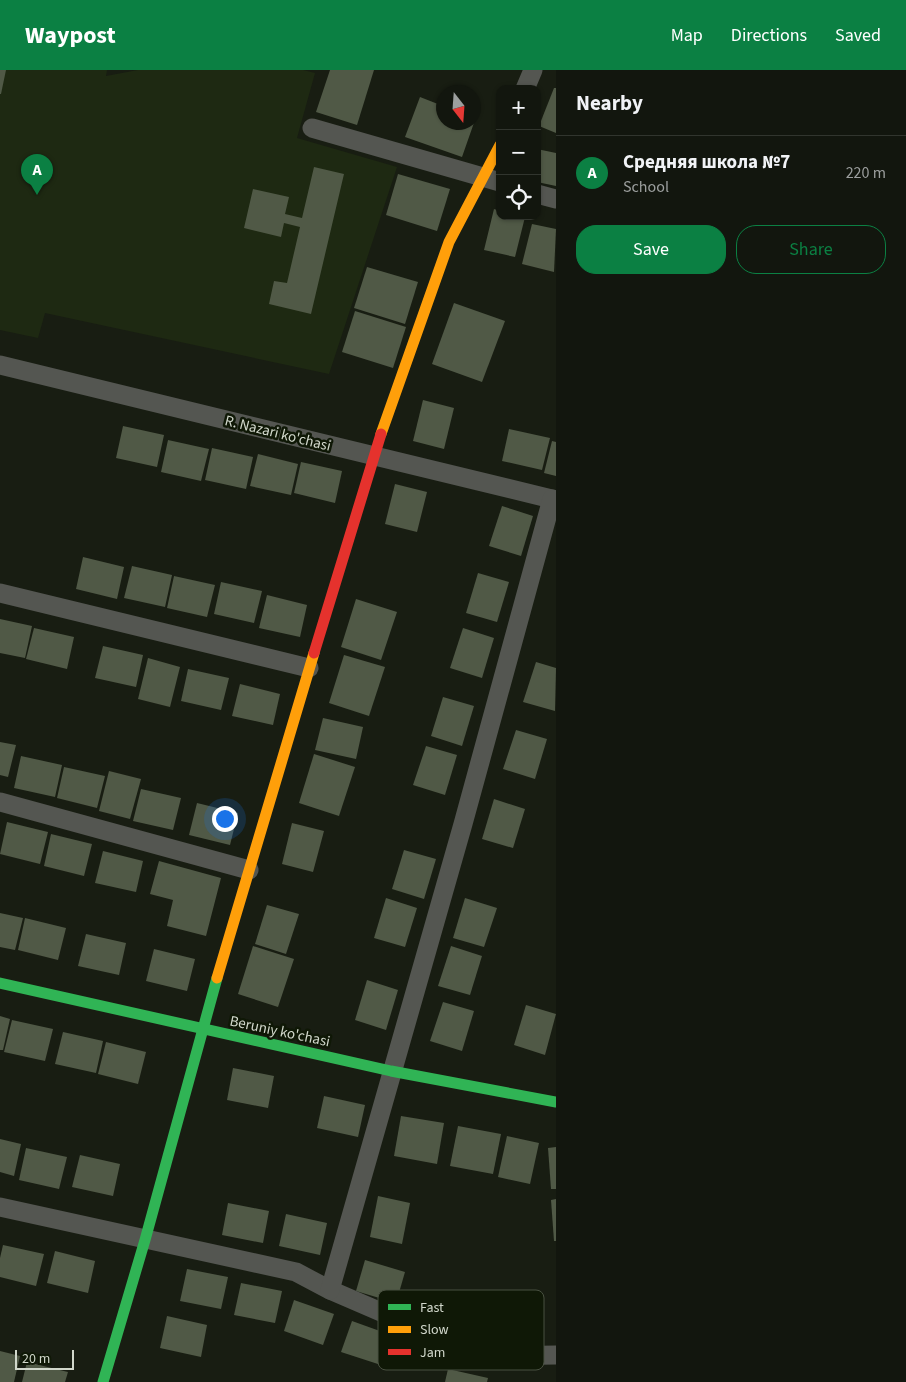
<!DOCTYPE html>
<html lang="en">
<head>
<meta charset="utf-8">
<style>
  body { margin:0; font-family:"Source Sans 3",sans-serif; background:#1b1f17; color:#f1f3f6 }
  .controls { position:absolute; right:15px; top:15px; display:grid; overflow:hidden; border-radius:10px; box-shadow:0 1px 4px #0004 }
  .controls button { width:45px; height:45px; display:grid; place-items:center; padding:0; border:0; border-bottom:1px solid #31352e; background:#12160e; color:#f1f3f6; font:25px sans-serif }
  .compass { position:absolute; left:436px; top:15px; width:45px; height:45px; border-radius:50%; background:#12160e; box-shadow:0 1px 4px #0004; rotate:163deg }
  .scale { position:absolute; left:15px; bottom:12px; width:59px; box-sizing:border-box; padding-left:5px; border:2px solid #d1d7cb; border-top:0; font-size:14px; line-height:18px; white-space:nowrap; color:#d1d7cb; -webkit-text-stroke:4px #0f1806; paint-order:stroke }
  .you { position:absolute; left:224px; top:748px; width:18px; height:18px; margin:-12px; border:4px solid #fff; border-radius:50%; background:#1a73e8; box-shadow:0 0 0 8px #1a73e833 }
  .badge { display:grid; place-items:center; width:32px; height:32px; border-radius:50%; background:#0b8043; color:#fff; font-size:16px; font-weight:700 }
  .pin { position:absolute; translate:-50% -41px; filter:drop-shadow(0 1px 2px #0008) }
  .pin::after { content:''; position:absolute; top:26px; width:18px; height:15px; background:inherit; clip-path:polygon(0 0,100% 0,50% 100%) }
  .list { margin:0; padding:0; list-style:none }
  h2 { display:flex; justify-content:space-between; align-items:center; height:65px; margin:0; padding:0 20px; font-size:21px }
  h2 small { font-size:16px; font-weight:400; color:#9c9f9e }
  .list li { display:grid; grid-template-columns:32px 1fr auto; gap:15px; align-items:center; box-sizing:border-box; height:75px; padding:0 20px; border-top:1px solid #31352e }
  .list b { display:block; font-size:19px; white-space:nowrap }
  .list p { margin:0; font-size:16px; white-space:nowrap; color:#9c9f9e }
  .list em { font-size:16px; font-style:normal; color:#9c9f9e }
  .actions { display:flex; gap:10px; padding:15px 20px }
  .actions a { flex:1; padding:11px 0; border:1px solid #0b8043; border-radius:20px; text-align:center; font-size:18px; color:#0b8043 }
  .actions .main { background:#0b8043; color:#fff }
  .icon { flex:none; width:28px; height:28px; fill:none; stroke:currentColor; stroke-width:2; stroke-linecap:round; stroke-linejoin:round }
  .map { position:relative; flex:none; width:556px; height:1312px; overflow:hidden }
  header { display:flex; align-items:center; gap:30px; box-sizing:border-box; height:70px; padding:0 25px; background:#0b8043; color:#fff }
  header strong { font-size:24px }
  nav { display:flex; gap:28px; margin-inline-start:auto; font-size:18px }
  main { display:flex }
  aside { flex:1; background:#12160e }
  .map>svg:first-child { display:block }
</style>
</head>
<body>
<header>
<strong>Waypost</strong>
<nav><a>Map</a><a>Directions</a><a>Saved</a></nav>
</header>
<main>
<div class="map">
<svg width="556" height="1312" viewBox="0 0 556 1312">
  <rect width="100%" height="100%" fill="#181d12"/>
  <polygon fill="#1e2912" points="0,0 107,0 106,6 138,0 303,0 315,3 297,68 397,97 329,304 45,243 38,268 0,260"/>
  <g fill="#505946">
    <polygon points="0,0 6,0 1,24 0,24"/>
    <polygon points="330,0 374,0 357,55 316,42"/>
    <polygon points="554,18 556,18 556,63 539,56"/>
    <polygon points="420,27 443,36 443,52 473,52 473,46 476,47 462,87 405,67"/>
    <polygon points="537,79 556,83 556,116 537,112"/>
    <polygon points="314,97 344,104 311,244 269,234 274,211 287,213 300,157 284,153 281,167 244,158 253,119 289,127 285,144 302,148"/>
    <polygon points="398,104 450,119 437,161 386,145"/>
    <polygon points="494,139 500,141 500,146 525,147 515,187 484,180"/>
    <polygon points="532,154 556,159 554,202 522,194"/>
    <polygon points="367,197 418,212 405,254 354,238"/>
    <polygon points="454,233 505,251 482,312 432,294"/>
    <polygon points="355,241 406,257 393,298 342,282"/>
    <polygon points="423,330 454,338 444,379 413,371"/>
    <polygon points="123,356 164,365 157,397 116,388"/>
    <polygon points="509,359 550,368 542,400 502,391"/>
    <polygon points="168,370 209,379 201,411 161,402"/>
    <polygon points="552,371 556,372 556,406 544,403"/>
    <polygon points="212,378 253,387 246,419 205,410"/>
    <polygon points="258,384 298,394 291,425 250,416"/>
    <polygon points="301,392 342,401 335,433 294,423"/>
    <polygon points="395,414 427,422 417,462 385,454"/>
    <polygon points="502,436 533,446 521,486 489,476"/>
    <polygon points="83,487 124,497 117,529 76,519"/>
    <polygon points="132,496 172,505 165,537 124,528"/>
    <polygon points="478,503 509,512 497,552 466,543"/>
    <polygon points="174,506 215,515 207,547 167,538"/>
    <polygon points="221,512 262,521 254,553 214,544"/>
    <polygon points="267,525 307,535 300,567 259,558"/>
    <polygon points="356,529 397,542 381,590 341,577"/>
    <polygon points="0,549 32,556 25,588 0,583"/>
    <polygon points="34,558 74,567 67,599 26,589"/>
    <polygon points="463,558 494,568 482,608 450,598"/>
    <polygon points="103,576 143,585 136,617 95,608"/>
    <polygon points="344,585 385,597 369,646 329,633"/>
    <polygon points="148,588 180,597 170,637 138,629"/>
    <polygon points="536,592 556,598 555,641 523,632"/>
    <polygon points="188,599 229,608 221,640 181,631"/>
    <polygon points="240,614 280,624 273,655 232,646"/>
    <polygon points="443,627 474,636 462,676 431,666"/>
    <polygon points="323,648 363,657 356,689 315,680"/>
    <polygon points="516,660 547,669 535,709 503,699"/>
    <polygon points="0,672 16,675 8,707 0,705"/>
    <polygon points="426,676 457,685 445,725 413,715"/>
    <polygon points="314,684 355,697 339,746 299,733"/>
    <polygon points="21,686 62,695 55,727 14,718"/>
    <polygon points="64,697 105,706 97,738 57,728"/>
    <polygon points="109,701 141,709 130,749 99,741"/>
    <polygon points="141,719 181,728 173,760 133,751"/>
    <polygon points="494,729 525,739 513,778 482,769"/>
    <polygon points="197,733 238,743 230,775 189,765"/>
    <polygon points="7,752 48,762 40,794 0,784"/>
    <polygon points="292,753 324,761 313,802 282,794"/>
    <polygon points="51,764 92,774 84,806 44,796"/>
    <polygon points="404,780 436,789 424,829 392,819"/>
    <polygon points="103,781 143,791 136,822 95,813"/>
    <polygon points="159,791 221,808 206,866 167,856 173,830 150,824"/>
    <polygon points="386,828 417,838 405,877 374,868"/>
    <polygon points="465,828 497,838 484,877 453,868"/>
    <polygon points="267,835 299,844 286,884 255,874"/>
    <polygon points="0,843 23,848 15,880 0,877"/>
    <polygon points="25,848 66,858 58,890 18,880"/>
    <polygon points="86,864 126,873 119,905 78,896"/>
    <polygon points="253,876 294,889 278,937 238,924"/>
    <polygon points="451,876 482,886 470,925 438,916"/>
    <polygon points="154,879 195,889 187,921 146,911"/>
    <polygon points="367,910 398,920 386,960 355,950"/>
    <polygon points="443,932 474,941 462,981 430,971"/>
    <polygon points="526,935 556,944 545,985 514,975"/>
    <polygon points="0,946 10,949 3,980 0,980"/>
    <polygon points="12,950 53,959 45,991 4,982"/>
    <polygon points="63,962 103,971 96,1003 55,994"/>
    <polygon points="106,972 146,982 138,1014 98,1004"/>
    <polygon points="233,998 274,1006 268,1038 227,1030"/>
    <polygon points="324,1026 365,1035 358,1067 317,1058"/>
    <polygon points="401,1046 444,1053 437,1094 394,1086"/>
    <polygon points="458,1056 501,1064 493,1104 450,1096"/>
    <polygon points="507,1066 539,1073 530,1114 498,1107"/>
    <polygon points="0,1069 21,1074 14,1106 0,1102"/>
    <polygon points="556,1077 556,1119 551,1119 548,1078"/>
    <polygon points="26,1078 67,1087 59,1119 19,1110"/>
    <polygon points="80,1085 120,1094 113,1126 72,1117"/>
    <polygon points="378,1126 410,1133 402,1174 370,1167"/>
    <polygon points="556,1129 556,1171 554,1171 551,1130"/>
    <polygon points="228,1133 269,1141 263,1173 222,1165"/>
    <polygon points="286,1144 327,1153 320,1185 279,1176"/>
    <polygon points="3,1175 44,1184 36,1216 0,1207 0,1188"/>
    <polygon points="55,1181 95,1191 88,1223 47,1213"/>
    <polygon points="365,1190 405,1202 396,1233 356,1221"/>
    <polygon points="187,1199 228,1207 221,1239 180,1231"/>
    <polygon points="241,1213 282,1221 275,1253 234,1245"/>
    <polygon points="294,1230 334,1244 323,1275 284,1261"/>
    <polygon points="167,1246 207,1255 201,1287 160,1278"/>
    <polygon points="352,1251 391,1265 381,1295 341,1282"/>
    <polygon points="0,1281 20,1286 14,1312 0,1312"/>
    <polygon points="27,1292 68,1302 65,1312 22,1312"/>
    <polygon points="448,1299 488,1308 487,1312 445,1312"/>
  </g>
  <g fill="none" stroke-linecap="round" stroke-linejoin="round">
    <g stroke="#545651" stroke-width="19">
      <polyline points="525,19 533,0"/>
      <polyline points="312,58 500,112"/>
      <polyline points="537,124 556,129"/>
      <polyline points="0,295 556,430"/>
      <polyline points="0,523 309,598"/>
      <polyline points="0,732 249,800"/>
      <polyline points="0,1137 296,1202 330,1220 483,1286 556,1285"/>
      <polyline points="330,1220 463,754 552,429"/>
    </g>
    <g stroke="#30b455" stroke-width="11">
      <polyline points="0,913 391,1001 556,1032"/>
      <polyline points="103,1312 145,1170 217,908"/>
    </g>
    <g stroke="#ff9f0a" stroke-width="11">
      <polyline points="381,364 449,172 500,75"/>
      <polyline points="217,908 314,583"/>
    </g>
    <polyline stroke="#e5322d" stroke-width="11" points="314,583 381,364"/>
  </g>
  <g text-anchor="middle" stroke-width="5" stroke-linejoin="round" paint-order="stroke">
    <g font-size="15" fill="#d1d7cb" stroke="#0f1806">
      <text transform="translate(278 363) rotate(14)" y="5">R. Nazari ko'chasi</text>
      <text transform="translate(280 961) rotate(12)" y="5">Beruniy ko'chasi</text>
    </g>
  </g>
  <rect x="378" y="1220" width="166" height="80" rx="8" fill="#0f1806" stroke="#495141" stroke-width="1"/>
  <rect x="388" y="1234" width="23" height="6" fill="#30b455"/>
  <rect x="388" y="1256" width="23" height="7" fill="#ff9f0a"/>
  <rect x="388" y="1279" width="23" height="6" fill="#e5322d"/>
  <g font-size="14" fill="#d1d7cb">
    <text x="420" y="1242">Fast</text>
    <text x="420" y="1264">Slow</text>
    <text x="420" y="1287">Jam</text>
  </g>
</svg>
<div class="controls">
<button>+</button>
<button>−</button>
<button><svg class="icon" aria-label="locate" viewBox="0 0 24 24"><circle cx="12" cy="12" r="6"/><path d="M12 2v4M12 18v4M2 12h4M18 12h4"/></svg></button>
</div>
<svg class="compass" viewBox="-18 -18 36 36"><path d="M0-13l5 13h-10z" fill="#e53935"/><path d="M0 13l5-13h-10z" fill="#9c9f9e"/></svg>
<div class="scale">20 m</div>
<div class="you"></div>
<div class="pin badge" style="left:37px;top:125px">A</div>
</div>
<aside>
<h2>Nearby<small></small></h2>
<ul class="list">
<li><span class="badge">A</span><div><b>Средняя школа №7</b><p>School</p></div><em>220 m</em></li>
</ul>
<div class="actions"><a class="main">Save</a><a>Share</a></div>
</aside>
</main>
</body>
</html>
